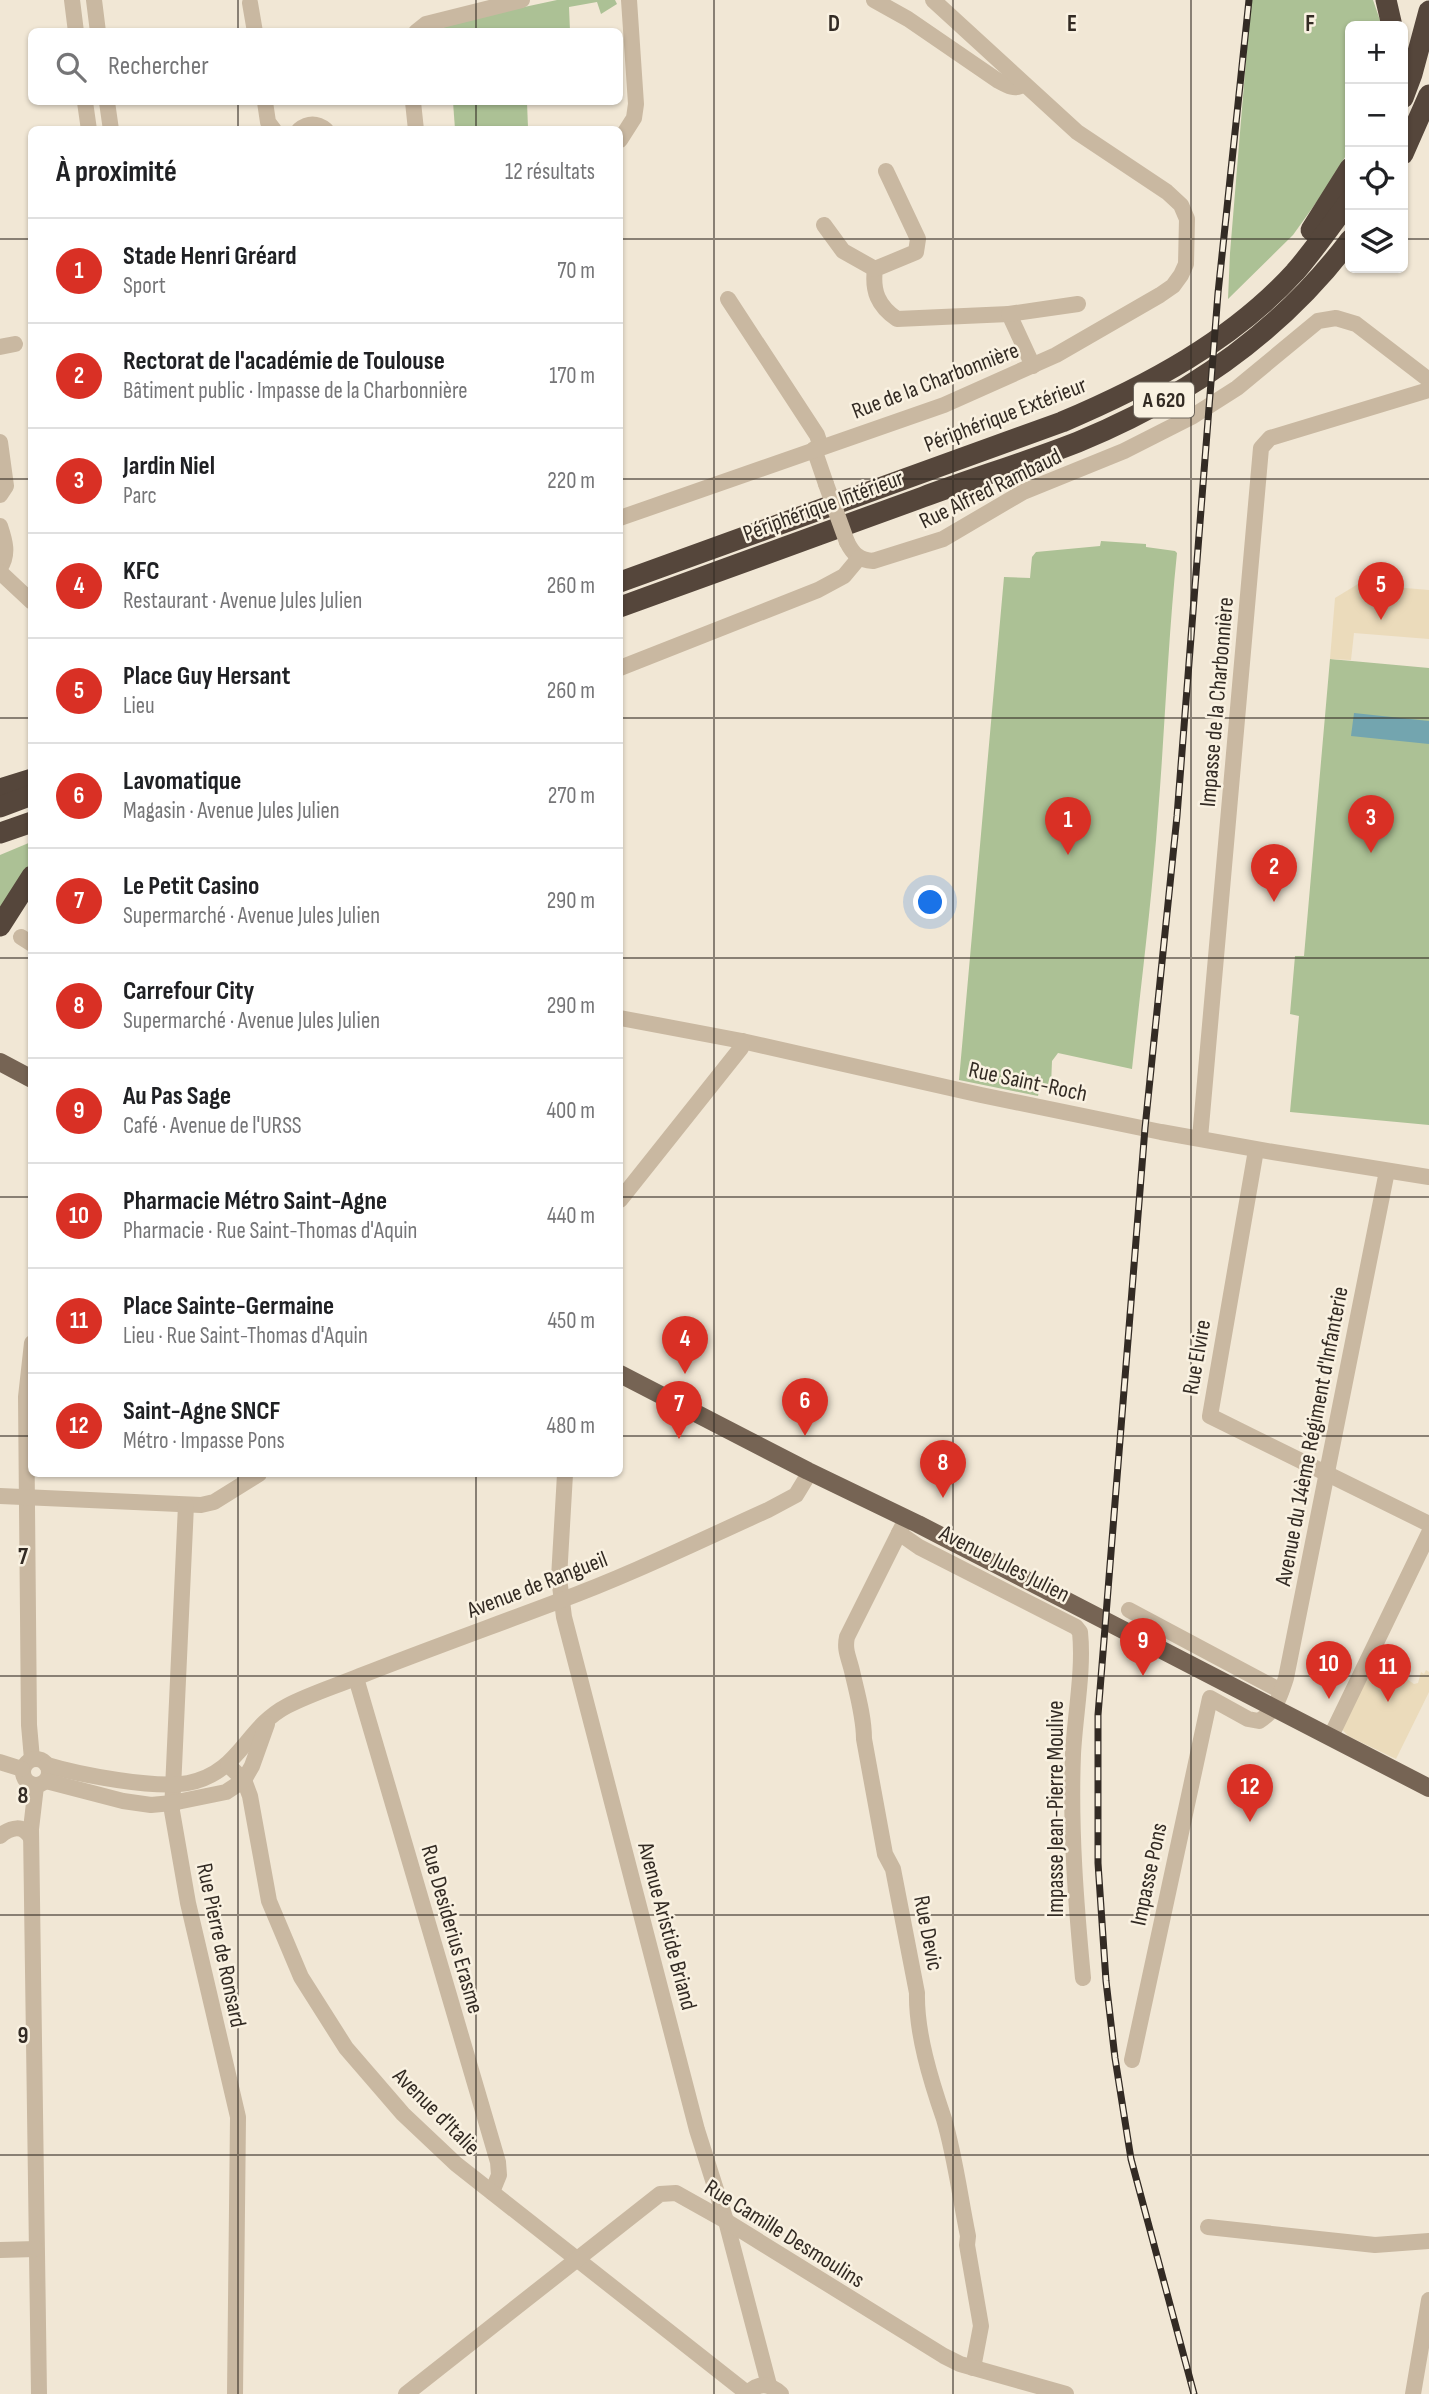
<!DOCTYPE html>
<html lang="fr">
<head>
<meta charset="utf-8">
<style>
  body { margin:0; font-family:"Sofia Sans Condensed",sans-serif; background:#f6f6f6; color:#202124 }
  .controls { position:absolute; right:21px; top:21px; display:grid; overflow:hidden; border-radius:10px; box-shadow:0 2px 5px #0004 }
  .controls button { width:63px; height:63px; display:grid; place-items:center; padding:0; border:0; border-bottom:2px solid #e0e0e0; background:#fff; color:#202124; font:35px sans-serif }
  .you { position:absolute; left:931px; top:903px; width:24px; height:24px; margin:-18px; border:5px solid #fff; border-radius:50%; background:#1a73e8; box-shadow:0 0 0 10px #1a73e833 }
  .badge { display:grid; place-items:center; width:46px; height:46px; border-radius:50%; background:#d93025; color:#fff; font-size:23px; font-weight:700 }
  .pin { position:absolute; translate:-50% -58px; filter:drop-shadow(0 2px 4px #0008) }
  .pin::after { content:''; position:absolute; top:37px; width:24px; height:21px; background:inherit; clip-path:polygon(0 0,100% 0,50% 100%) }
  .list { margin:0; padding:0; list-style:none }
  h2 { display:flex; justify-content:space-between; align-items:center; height:91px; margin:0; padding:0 28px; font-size:30px }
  h2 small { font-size:23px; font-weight:400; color:#757577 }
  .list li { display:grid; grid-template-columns:46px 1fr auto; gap:21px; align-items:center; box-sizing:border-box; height:105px; padding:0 28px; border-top:2px solid #e0e0e0 }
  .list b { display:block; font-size:26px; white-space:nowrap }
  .list p { margin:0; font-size:23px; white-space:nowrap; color:#757577 }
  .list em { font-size:23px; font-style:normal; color:#757577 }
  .icon { flex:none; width:38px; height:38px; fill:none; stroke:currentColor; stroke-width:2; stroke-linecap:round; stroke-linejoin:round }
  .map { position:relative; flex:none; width:1429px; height:2394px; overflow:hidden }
  .search { position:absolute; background:#fff; box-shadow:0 2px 5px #0004; left:28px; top:28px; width:595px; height:77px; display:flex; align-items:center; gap:18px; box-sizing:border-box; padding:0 24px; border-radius:10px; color:#757577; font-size:26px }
  .panel { position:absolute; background:#fff; box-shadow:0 2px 5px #0004; left:28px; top:126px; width:595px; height:1351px; border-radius:10px }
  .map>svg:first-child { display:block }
</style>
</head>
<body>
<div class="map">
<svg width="1429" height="2394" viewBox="0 0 1429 2394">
  <rect width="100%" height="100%" fill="#f1e7d5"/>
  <g fill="#acc195">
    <polygon points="557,0 615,0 617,4 601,14 597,2 569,7 570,31 430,32 468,19"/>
    <polygon points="1251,0 1373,0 1382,26 1350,26 1350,149 1323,193 1293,235 1228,299 1230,253"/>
    <polygon points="453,102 527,102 528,128 455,129"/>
    <path d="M1101,541L1146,544V547L1175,551L1177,553C1168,640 1165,727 1158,814C1152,900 1141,984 1132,1069L1058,1053L1052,1061L1051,1086L1040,1085L1038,1096L959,1080L1004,577L1030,578L1032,557L1036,552L1100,546Z"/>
    <polygon points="1330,659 1429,668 1429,1125 1290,1112 1299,1016 1290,1014 1295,956 1304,956"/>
    <polygon points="31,842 31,864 0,910 0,855"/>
  </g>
  <g fill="#ebdbbb">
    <polygon points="1358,584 1429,590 1429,639 1354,633 1351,660 1330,659 1335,598"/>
    <polygon points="1382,1651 1406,1661 1404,1664 1408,1666 1401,1675 1414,1684 1418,1683 1421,1672 1424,1674 1426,1670 1429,1672 1429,1692 1396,1759 1348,1736 1341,1728 1379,1652"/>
  </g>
  <polygon fill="#73a5af" points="1354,713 1429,721 1429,744 1351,736"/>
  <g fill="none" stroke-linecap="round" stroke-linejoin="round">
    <g stroke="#c9b8a1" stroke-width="16">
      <polyline points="72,0 76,32"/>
      <polyline points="94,0 98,32"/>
      <path d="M874,0L908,19L997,80C1006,85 1015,91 1024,84"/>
      <polyline points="250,3 255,32"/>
      <polyline points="416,32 426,24 522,0"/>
      <polyline points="85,102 89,130"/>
      <polyline points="107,102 111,130"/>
      <polyline points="265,102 268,122 274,130"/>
      <polyline points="413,102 416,130"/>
      <path d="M299,130C308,123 317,123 326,130"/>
      <polyline points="620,140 634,118 636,104 629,0"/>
      <path d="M886,171L918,239L916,252L875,269C872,291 878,306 897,319L1009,314L1033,366"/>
      <polyline points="824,225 843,251 875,269"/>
      <polyline points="728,299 817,435 821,447"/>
      <polyline points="1009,314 1078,304"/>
      <polyline points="0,347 15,344"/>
      <polyline points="0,442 6,486 0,495"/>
      <polyline points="814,449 826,484"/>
      <polyline points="620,518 944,405 1056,355 1160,295 1173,286 1181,275 1186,264 1187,219 1181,205 1167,192 1077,132 933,0"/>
      <path d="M0,526C5,541 9,554 0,568"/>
      <path d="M847,542C853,554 859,560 873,561L943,539L1023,492L1124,451L1193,416L1237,388L1318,321L1336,318L1356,324L1429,380"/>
      <polyline points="0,572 32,602"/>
      <polyline points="620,668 818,590 844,576 859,558"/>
      <polyline points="21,937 32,944"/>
      <polyline points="620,1018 742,1041 981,1095 1161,1132 1273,1152 1429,1177"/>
      <polyline points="1200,1138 1261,448 1270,438 1429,390"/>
      <polyline points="1256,1150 1210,1416 1429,1524"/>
      <polyline points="620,1200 741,1048 742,1041"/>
      <polyline points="32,1343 26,1397 29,1725 32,1759"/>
      <polyline points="565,1474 559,1578 564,1617 697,2130 726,2221 769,2385"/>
      <polyline points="0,1496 201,1505 214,1502 259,1474"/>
      <polyline points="186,1505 172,1811 188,1903 238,2117 235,2394"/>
      <path d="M906,1519L847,1637C844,1650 849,1658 852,1671C857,1693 864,1717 864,1739L885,1854L893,1869L917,1993C916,2033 931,2081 944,2119C955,2156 960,2197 968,2236L967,2245L981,2326L973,2368"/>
      <path d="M899,1533L919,1547L1076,1627L1080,1632C1084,1670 1075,1715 1073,1754C1070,1829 1076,1904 1083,1978"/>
      <polyline points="1129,1610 1281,1691"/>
      <polyline points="356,1678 498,2162 499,2175 492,2192"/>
      <polyline points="1331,1736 1429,1533"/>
      <circle cx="36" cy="1772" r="13"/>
      <polyline points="0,1762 22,1769"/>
      <path d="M47,1765C80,1775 155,1789 188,1783C240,1773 245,1728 287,1706C310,1694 336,1686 360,1676C426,1650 493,1626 559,1601C630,1575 699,1541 768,1510L796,1495L810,1472"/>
      <polyline points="228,1765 244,1780 250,1796 269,1901 301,1977 346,2048 403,2114 456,2164 747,2393"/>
      <polyline points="46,1781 123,1801 151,1805 172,1803 226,1792 244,1780 252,1766 267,1724"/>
      <polyline points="36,1786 31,1829 39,2394"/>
      <path d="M0,1836C11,1827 23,1824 31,1838"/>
      <path d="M1132,2060L1210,1698L1248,1719L1259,1721C1276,1711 1280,1696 1286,1678L1387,1171"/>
      <polyline points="1208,2227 1375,2245 1429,2241"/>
      <polyline points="0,2250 36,2249"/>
      <polyline points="406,2394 660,2194 676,2193 726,2221 944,2356 960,2364 1066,2394"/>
      <path d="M747,2394C758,2382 770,2383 781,2394"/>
      <polyline points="1413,2394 1429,2300"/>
    </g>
    <g stroke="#766454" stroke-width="18">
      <polyline points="0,1062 32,1079"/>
      <polyline points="620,1374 808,1471 918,1524 1429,1788"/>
    </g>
    <g stroke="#55463b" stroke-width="21">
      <polyline points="1386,0 1392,26"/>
      <polyline points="1403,98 1412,74 1429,11"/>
      <polyline points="1403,154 1429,95"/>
      <polyline points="1311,230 1350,168"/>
      <path d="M620,582L1062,422C1147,386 1232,341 1295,272C1315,249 1332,224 1350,200"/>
      <path d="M620,607C720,570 822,534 923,497C974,478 1027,462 1078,442C1185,398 1280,333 1350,240"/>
      <polyline points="0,789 32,779"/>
      <polyline points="0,807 32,795"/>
      <polyline points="0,833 32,822"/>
      <polyline points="0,926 32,876"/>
    </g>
    <g stroke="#332b24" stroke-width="7">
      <polyline id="rail" points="1194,2394 1131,2159 1115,2058 1106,1981 1098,1863 1098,1715 1145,1128 1177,816 1218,293 1249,0"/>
    </g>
    <use href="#rail" stroke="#f9f1e1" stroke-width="4.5" stroke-dasharray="13" stroke-linecap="butt"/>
    <polyline stroke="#c9b8a1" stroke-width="16" points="826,484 847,542"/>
  </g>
  <path fill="none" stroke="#332b24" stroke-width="2" stroke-opacity="0.55" d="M238,0V32M476,0V32M714,0V2394M953,0V2394M1191,0V2394M238,102V130M476,102V130M0,239H32M620,239H1350M1403,239H1429M0,479H32M620,479H1429M0,718H32M620,718H1429M0,958H32M620,958H1429M0,1197H32M620,1197H1429M0,1436H32M620,1436H1429M238,1474V2394M476,1474V2394M0,1676H1429M0,1915H1429M0,2155H1429"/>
  <g text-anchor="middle" stroke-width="5" stroke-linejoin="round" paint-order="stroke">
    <rect fill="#f9f1e1" stroke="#6e665d" stroke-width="2" x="1134" y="382.5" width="60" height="35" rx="5"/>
    <g font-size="21" font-weight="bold" fill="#332b24">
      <text x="1164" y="407">A 620</text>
    </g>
    <g font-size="23" fill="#332b24" stroke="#f9f1e1">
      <text transform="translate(935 380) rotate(-21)" y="8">Rue de la Charbonnière</text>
      <text transform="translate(1005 414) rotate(-21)" y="8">Périphérique Extérieur</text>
      <text transform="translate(990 488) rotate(-26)" y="8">Rue Alfred Rambaud</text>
      <text transform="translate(823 505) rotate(-20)" y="8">Périphérique Intérieur</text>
      <text transform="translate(1216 702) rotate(-85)" y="8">Impasse de la Charbonnière</text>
      <text transform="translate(1028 1081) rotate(12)" y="8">Rue Saint-Roch</text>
      <text transform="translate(1196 1357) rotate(-80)" y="8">Rue Elvire</text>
      <text transform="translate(1311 1436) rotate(-79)" y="8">Avenue du 14ème Régiment d'Infanterie</text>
      <text transform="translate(1005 1563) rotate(27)" y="8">Avenue Jules Julien</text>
      <text transform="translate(537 1584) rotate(-21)" y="8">Avenue de Rangueil</text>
      <text transform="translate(1055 1809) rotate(-90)" y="8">Impasse Jean-Pierre Moulive</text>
      <text transform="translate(1148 1874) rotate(-78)" y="8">Impasse Pons</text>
      <text transform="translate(668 1926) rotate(75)" y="8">Avenue Aristide Briand</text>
      <text transform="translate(453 1929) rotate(74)" y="8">Rue Desiderius Erasme</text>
      <text transform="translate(929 1933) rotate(79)" y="8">Rue Devic</text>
      <text transform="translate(222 1945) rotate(78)" y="8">Rue Pierre de Ronsard</text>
      <text transform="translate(437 2111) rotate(45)" y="8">Avenue d'Italie</text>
      <text transform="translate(785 2233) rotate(32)" y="8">Rue Camille Desmoulins</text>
    </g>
  </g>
  <g font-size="23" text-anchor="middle" font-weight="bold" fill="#332b24" stroke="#f9f1e1" stroke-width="5" stroke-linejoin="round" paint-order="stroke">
    <text x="834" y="31">D</text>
    <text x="1072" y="31">E</text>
    <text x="1310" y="31">F</text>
    <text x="23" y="1564">7</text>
    <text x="23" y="1803">8</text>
    <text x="23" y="2043">9</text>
  </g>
</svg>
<div class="controls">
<button>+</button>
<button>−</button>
<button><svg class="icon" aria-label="locate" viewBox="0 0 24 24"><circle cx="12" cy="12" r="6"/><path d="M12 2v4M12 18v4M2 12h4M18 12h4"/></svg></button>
<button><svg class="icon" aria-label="layers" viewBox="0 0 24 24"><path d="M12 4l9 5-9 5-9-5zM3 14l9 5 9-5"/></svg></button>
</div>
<div class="you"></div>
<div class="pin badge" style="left:1068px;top:855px">1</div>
<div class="pin badge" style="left:1274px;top:902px">2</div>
<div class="pin badge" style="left:1371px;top:853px">3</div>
<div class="pin badge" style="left:685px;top:1374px">4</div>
<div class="pin badge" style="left:1381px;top:620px">5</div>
<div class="pin badge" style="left:805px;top:1436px">6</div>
<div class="pin badge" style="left:679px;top:1439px">7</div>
<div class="pin badge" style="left:943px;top:1498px">8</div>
<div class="pin badge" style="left:1143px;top:1676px">9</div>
<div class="pin badge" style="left:1329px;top:1699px">10</div>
<div class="pin badge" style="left:1388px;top:1702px">11</div>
<div class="pin badge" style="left:1250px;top:1822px">12</div>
<div class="search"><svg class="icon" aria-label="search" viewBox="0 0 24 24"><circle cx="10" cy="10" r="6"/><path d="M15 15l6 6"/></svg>Rechercher</div>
<section class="panel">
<h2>À proximité<small>12 résultats</small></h2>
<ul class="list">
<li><span class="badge">1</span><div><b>Stade Henri Gréard</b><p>Sport</p></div><em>70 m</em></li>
<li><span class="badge">2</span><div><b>Rectorat de l'académie de Toulouse</b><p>Bâtiment public · Impasse de la Charbonnière</p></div><em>170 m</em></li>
<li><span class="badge">3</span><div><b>Jardin Niel</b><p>Parc</p></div><em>220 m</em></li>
<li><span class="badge">4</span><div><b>KFC</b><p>Restaurant · Avenue Jules Julien</p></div><em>260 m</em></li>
<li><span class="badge">5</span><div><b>Place Guy Hersant</b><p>Lieu</p></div><em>260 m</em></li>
<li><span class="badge">6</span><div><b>Lavomatique</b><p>Magasin · Avenue Jules Julien</p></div><em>270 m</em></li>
<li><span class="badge">7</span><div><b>Le Petit Casino</b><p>Supermarché · Avenue Jules Julien</p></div><em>290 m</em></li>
<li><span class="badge">8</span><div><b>Carrefour City</b><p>Supermarché · Avenue Jules Julien</p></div><em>290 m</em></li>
<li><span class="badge">9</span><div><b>Au Pas Sage</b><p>Café · Avenue de l'URSS</p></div><em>400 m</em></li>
<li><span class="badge">10</span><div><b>Pharmacie Métro Saint-Agne</b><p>Pharmacie · Rue Saint-Thomas d'Aquin</p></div><em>440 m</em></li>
<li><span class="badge">11</span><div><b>Place Sainte-Germaine</b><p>Lieu · Rue Saint-Thomas d'Aquin</p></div><em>450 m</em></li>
<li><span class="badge">12</span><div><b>Saint-Agne SNCF</b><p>Métro · Impasse Pons</p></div><em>480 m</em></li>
</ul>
</section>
</div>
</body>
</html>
